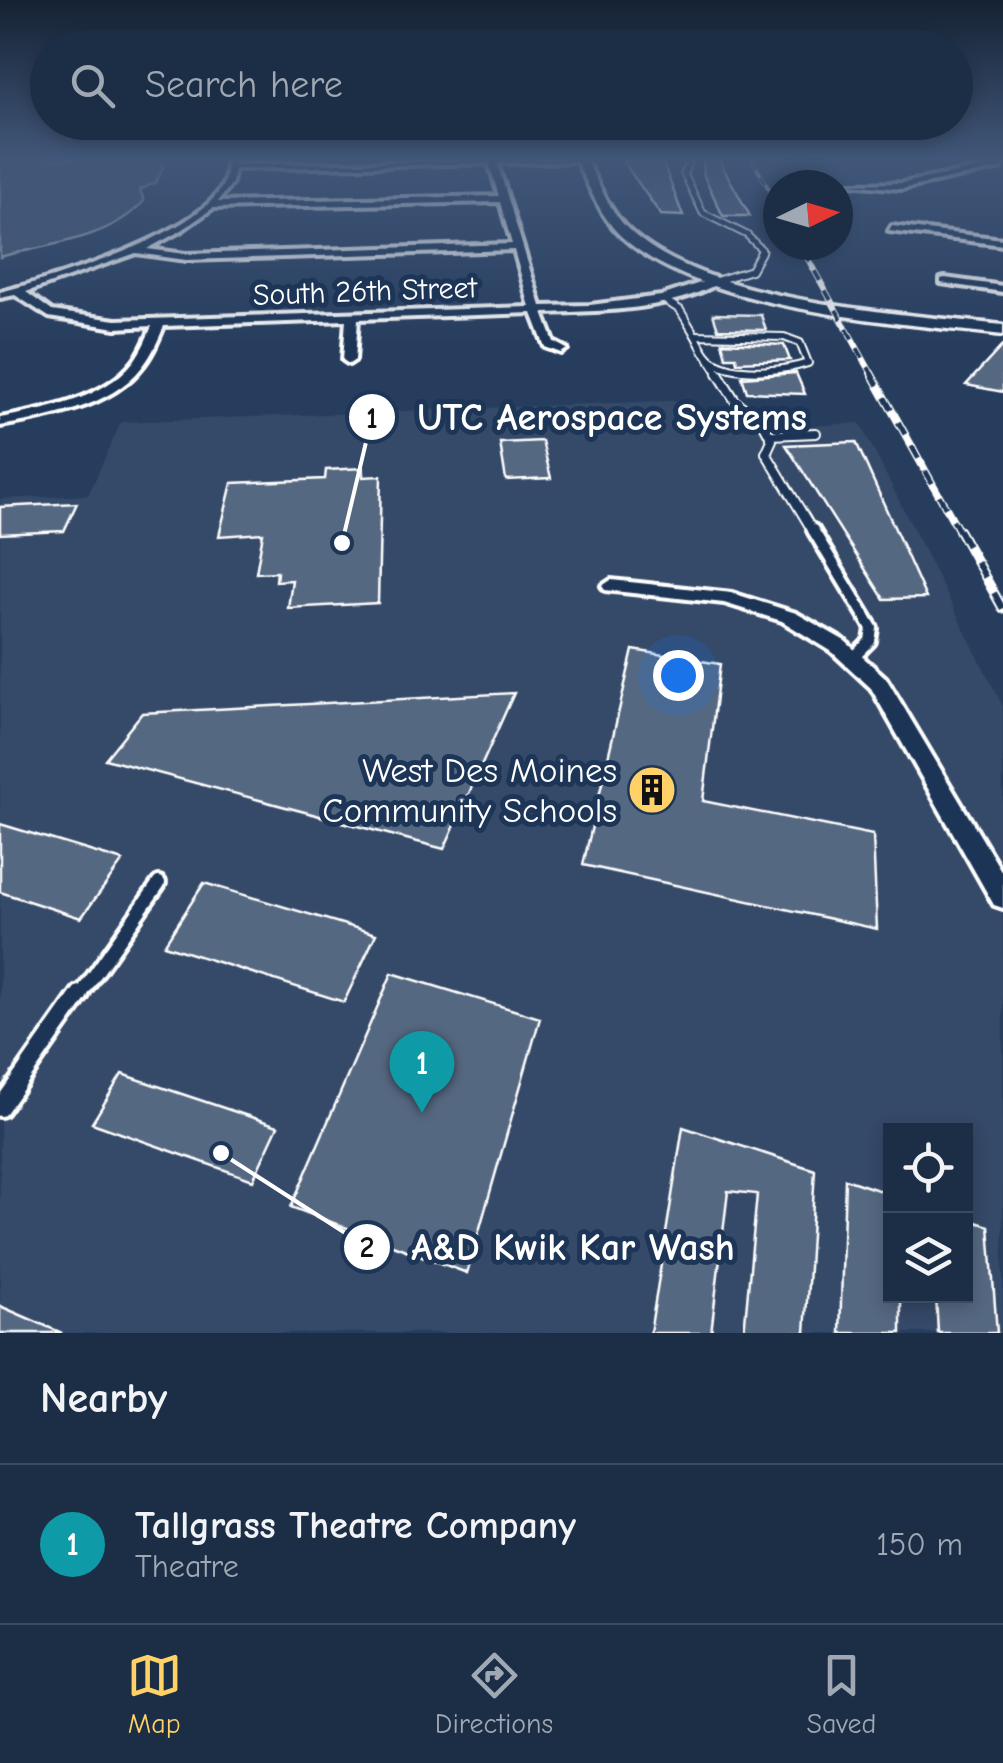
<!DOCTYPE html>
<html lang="en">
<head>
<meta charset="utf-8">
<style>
  body { margin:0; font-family:"Comic Neue",sans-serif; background:#293a51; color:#f1f3f6 }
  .controls { position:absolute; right:30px; bottom:30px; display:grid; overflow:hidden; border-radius:0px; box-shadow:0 5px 15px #0003 }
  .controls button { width:90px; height:90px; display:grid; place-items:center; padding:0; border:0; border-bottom:2px solid #3a4a5f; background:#1c2e46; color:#f1f3f6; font:50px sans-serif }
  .compass { position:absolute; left:763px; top:170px; width:90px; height:90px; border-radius:50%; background:#1c2e46; box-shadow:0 5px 15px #0003; rotate:85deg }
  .you { position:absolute; left:678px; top:675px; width:35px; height:35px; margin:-25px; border:8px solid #fff; border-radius:50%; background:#1a73e8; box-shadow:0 0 0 15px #1a73e833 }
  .badge { display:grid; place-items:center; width:65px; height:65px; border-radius:50%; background:#ffd166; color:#fff; font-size:32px; font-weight:700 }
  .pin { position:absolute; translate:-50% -82px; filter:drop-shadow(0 2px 5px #0008) }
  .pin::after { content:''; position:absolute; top:52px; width:35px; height:30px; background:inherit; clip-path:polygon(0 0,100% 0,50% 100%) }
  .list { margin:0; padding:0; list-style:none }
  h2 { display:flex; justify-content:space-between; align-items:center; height:130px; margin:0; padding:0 40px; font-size:42px }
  h2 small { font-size:32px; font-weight:400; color:#a0a8b3 }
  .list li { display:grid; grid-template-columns:65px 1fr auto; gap:30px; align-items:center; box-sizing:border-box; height:160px; padding:0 40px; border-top:2px solid #3a4a5f }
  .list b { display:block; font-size:38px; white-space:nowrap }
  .list p { margin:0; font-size:32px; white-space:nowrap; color:#a0a8b3 }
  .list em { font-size:32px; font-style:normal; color:#a0a8b3 }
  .icon { flex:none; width:55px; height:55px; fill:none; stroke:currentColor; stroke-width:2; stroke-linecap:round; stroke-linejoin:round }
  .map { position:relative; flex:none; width:1003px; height:1333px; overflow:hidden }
  .search { position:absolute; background:#1c2e46; box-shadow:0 5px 15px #0003; left:30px; right:30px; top:30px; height:110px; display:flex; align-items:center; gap:25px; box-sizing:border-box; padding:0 35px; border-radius:55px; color:#a0a8b3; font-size:38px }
  .sheet { height:290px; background:#1c2e46 }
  nav { display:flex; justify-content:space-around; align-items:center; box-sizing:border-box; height:140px; border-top:2px solid #3a4a5f; background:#1c2e46; font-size:28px; color:#a0a8b3 }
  nav a { display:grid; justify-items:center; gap:5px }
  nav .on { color:#ffd166 }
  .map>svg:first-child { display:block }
</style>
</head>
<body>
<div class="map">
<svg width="1003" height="1333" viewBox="0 0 1003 1333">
  <rect width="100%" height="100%" fill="#263d5e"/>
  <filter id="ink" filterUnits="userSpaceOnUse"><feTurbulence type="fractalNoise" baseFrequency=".01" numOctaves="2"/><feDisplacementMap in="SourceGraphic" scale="20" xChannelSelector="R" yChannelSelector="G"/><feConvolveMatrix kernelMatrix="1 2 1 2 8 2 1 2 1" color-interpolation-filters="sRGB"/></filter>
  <g filter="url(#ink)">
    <path fill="#344a68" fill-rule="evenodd" d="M691,400L708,431L860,423L1003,706V1333H0V499L88,495L121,422ZM890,1130H966V1296H890Z"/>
    <path fill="#425672" stroke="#a0aab8" stroke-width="2.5" d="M0,159H158L163,167L156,182L140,190L144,201C109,240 48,244 0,257Z"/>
    <g fill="#556781" stroke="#fff" stroke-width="2.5">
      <polygon points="622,160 662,160 683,216 661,215"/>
      <polygon points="703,160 719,160 750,216 723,216 704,176"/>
      <polygon points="713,314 761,315 766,330 718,329"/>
      <polygon points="722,342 784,345 790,360 737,362 736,357 726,357"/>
      <polygon points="1003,345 1003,392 966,385"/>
      <polygon points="796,373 805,394 747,392 742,377"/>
      <polygon points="542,441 551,478 506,480 500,443"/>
      <polygon points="856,442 926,598 884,599 786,445"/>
      <polygon points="363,468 363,477 381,476 378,603 288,608 292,580 276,581 277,572 256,573 263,533 219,536 232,483 325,479 326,470"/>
      <polygon points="77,503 64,531 0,534 0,507"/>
      <polygon points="633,650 720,664 703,801 873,835 877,929 583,865"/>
      <polygon points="514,693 444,849 105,759 142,713"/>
      <polygon points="0,824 123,861 81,918 0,892"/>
      <polygon points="204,883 376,934 344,1002 164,945"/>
      <polygon points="392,973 540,1018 467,1273 291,1207"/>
      <polygon points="122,1074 278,1126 253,1180 92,1123"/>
      <polygon points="683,1127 815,1170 805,1333 744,1333 757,1194 728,1191 711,1333 650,1333"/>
      <polygon points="845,1179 890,1194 890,1296 901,1296 901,1333 840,1333"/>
      <polygon points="966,1219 989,1226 997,1333 938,1333 936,1296 966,1296"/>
      <polygon points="0,1306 62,1333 0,1333"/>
    </g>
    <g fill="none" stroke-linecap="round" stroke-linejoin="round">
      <g stroke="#fff" stroke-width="9">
        <polyline id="lane-far5" points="682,159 688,163 684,174 703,213 747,235 762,250 760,254"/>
      </g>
      <g stroke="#fff" stroke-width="10">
        <g id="lane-far4">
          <polyline points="719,280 751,270 761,252"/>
          <polyline points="663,299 680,310 695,335"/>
          <path d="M695,335L784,337L800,343L808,363C784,371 736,376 713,361C704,355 700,344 695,335Z"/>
          <polyline points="708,357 720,376"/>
        </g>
      </g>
      <g stroke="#fff" stroke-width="12">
        <g id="lane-far3">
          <polyline points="718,373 736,402 762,421 772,440 766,453 814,533"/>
          <polyline points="771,435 816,433"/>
        </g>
      </g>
      <g stroke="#fff" stroke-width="18">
        <polyline id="lane-far2" points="813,530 872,628 870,641 852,659"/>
      </g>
      <g stroke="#fff" stroke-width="20">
        <polyline id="lane-far1" points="79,997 159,883"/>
      </g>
      <g stroke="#fff" stroke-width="24">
        <polyline id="lane" points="0,1108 80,994"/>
      </g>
      <g stroke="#fff" stroke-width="8">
        <g id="street">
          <path d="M227,159H235L234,165L583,159L579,161L497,163L541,306L590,305L661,296L715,278L724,280C673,311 601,311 543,313L554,342L567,349L561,353L545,347L532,313L358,319L355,360L349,364L343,360L346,320L164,326C158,340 152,355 142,367C111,407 47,418 0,426V418C44,410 105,399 134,361C142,350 147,338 152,326L116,328L49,317L15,295L0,298V292C52,279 204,234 224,182C227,176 226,166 227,159ZM489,163L499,196L218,202L232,183L234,169ZM500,202L512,244L186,254L147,249L182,230L213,208ZM514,250L530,307L116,320L52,311L26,292L136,253L186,260Z"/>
          <polygon points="1003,164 1001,168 902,189 850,184 902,183"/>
          <polygon points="892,226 1003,239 1003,245 889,231"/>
          <polygon points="945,278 1003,286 1003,292 941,283 941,279"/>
          <polygon points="611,580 732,593 796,613 845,641 886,678 1003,874 1003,908 994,905 871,688 831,651 782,621 724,603 605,590 602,586"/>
        </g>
      </g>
      <g stroke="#fff" stroke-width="7">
        <path id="secondary" d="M575,159H585C599,182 609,211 629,230C706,303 900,313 1003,325V335C896,322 703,311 622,237C600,217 589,185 575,159Z"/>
      </g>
      <use href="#lane-far5" stroke="#1d3557" stroke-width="5"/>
      <use href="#lane-far4" stroke="#1d3557" stroke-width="6"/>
      <use href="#lane-far3" stroke="#1d3557" stroke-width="8"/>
      <use href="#lane-far2" stroke="#1d3557" stroke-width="10"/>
      <use href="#lane-far1" stroke="#1d3557" stroke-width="12"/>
      <use href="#lane" stroke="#1d3557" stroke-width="16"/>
      <use href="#street" fill="#1d3557" fill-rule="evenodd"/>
      <use href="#secondary" fill="#1d3557" fill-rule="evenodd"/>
      <g stroke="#fff" stroke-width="4">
        <g id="rail-far3">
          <polyline points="752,159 778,205"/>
          <polyline points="800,245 805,254"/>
        </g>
      </g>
      <g stroke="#fff" stroke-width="6">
        <polyline id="rail-far2" points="804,252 873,376"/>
      </g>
      <g stroke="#fff" stroke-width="8">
        <polyline id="rail-far1" points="871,373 960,533"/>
      </g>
      <g stroke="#fff" stroke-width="10">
        <polyline id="rail" points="959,530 1003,609"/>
      </g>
      <use href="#rail-far3" stroke="#1d3557" stroke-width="2.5" stroke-dasharray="9" stroke-linecap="butt"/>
      <use href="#rail-far2" stroke="#1d3557" stroke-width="4" stroke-dasharray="11" stroke-linecap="butt"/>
      <use href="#rail-far1" stroke="#1d3557" stroke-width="5" stroke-dasharray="14" stroke-linecap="butt"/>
      <use href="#rail" stroke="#1d3557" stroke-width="6" stroke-dasharray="18" stroke-linecap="butt"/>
    </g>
  </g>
  <linearGradient id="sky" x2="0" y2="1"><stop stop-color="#152234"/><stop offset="0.46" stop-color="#415779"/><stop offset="1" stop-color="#415779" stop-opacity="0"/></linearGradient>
  <rect width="1003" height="345" fill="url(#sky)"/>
  <defs>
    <g id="building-disc" transform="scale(2.5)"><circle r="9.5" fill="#ffd166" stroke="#1d3557"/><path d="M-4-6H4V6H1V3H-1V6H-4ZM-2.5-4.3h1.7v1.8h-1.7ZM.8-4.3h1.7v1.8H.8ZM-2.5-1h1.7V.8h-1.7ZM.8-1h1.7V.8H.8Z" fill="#111"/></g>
  </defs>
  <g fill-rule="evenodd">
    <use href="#building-disc" x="652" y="790"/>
  </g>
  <g text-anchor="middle" stroke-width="10" stroke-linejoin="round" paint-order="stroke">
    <g font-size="30" fill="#fff" stroke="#1d3557">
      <text transform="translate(365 291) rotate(-2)" y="10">South 26th Street</text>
    </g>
    <g font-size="35" fill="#fff" stroke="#1d3557" text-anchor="end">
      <text x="617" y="782">West Des Moines<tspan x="617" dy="40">Community Schools</tspan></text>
    </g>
  </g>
  <path fill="none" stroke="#fff" stroke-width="4" d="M342 543L372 417M221 1153L367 1247"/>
  <g fill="#fff" stroke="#1d3557" stroke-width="4">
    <circle cx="342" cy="543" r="10"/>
    <circle cx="221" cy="1153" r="10"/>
    <circle cx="372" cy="417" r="25"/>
    <circle cx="367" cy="1247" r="25"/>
  </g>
  <g font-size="30" text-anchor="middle" font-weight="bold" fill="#111">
    <text x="372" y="428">1</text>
    <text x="367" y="1257">2</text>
  </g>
  <g font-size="38" text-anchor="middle" font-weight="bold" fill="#fff" stroke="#1d3557" stroke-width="10" stroke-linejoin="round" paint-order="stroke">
    <text x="612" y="430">UTC Aerospace Systems</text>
    <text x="573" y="1260">A&amp;D Kwik Kar Wash</text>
  </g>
</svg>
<div class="controls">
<button><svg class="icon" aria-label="locate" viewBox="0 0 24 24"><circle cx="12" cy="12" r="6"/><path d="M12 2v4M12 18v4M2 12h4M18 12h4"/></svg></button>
<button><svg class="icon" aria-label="layers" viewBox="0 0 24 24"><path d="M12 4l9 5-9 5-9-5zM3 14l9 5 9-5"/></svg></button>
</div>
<svg class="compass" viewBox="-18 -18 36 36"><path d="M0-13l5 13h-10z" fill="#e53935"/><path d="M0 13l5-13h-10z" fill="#a0a8b3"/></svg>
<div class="you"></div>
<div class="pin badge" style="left:422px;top:1113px;background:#0f9aa8">1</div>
<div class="search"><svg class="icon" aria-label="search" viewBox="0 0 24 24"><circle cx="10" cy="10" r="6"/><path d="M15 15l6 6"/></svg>Search here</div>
</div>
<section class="sheet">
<h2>Nearby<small></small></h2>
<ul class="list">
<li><span class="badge" style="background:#0f9aa8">1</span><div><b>Tallgrass Theatre Company</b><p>Theatre</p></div><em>150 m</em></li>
</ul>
</section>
<nav>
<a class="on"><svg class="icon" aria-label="map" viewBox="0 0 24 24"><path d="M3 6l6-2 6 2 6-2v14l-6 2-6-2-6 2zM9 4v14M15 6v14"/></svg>Map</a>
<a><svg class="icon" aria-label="directions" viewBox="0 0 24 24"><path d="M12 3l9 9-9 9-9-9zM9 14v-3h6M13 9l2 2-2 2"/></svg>Directions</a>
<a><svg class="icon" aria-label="saved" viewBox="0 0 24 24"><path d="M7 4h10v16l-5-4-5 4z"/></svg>Saved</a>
</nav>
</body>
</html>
